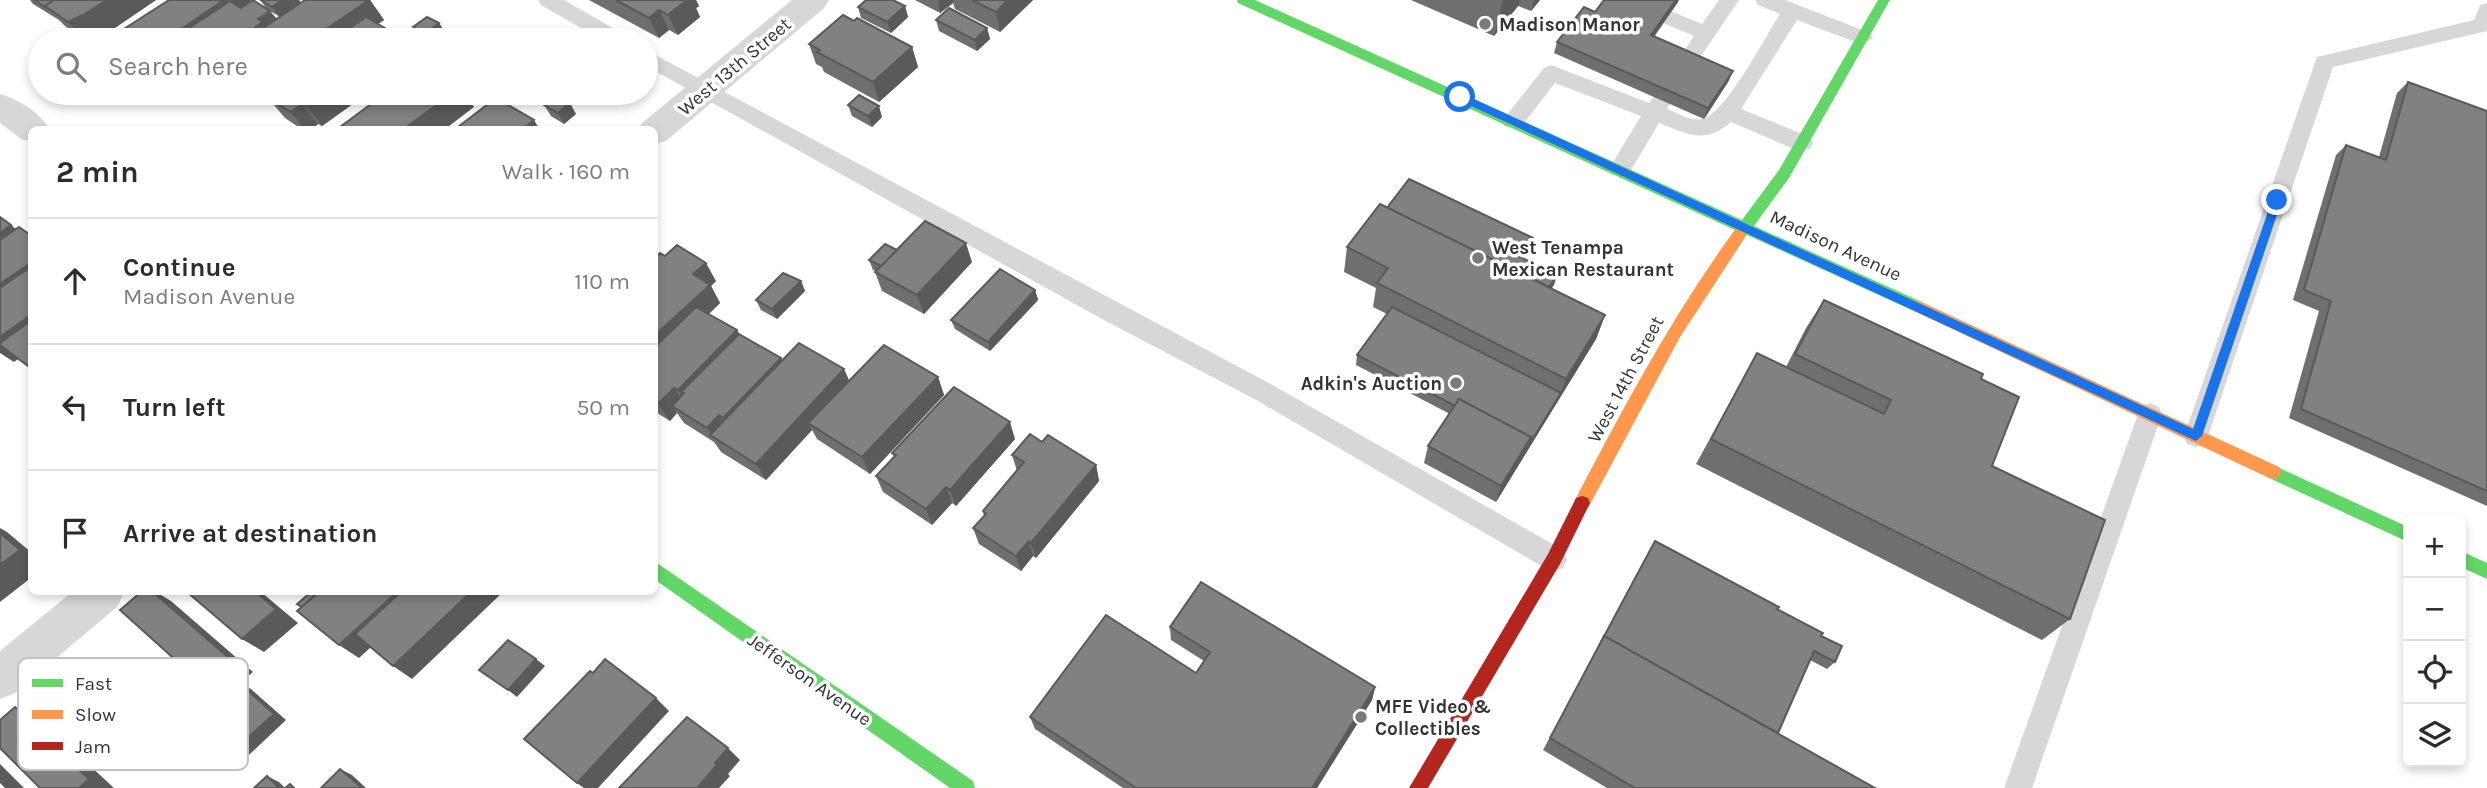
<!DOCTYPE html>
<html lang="en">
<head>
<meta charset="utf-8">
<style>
  body { margin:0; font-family:Karla,sans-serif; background:#f2f2f3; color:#2b2b33 }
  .controls { position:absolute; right:21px; bottom:21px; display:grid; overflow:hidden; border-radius:10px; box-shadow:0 4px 10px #0003 }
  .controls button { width:63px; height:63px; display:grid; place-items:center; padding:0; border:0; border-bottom:2px solid #e1e1e2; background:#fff; color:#2b2b33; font:35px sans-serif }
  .stop { position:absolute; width:21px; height:21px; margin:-16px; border:5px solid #1a73e8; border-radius:50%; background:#fff }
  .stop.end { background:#1a73e8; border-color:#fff; box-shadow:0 2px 7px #0008 }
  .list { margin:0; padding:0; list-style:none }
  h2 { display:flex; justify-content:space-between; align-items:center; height:91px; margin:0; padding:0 28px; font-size:30px }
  h2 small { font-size:23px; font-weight:400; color:#7c7c81 }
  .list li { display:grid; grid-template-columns:46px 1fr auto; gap:21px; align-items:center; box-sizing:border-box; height:126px; padding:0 28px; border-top:2px solid #e1e1e2 }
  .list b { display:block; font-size:26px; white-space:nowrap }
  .list p { margin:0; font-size:23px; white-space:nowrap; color:#7c7c81 }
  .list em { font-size:23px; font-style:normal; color:#7c7c81 }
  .icon { flex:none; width:38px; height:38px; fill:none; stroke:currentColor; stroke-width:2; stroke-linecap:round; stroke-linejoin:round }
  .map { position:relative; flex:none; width:2487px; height:788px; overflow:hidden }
  .search { position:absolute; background:#fff; box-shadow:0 4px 10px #0003; left:28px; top:28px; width:630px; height:77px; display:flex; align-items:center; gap:18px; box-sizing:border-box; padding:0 24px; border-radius:38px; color:#7c7c81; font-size:26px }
  .panel { position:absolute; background:#fff; box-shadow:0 4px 10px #0003; left:28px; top:126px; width:630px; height:469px; border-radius:10px }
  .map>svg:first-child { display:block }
</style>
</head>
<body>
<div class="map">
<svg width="2487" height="788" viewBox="0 0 2487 788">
  <rect width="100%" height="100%" fill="#fff"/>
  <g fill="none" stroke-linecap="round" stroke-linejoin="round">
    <g fill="#d7d7d7" fill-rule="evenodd">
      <polygon points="538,0 564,0 625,35 628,40 602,40 541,5"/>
      <polygon points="1719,0 1739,0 1693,68 1679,68 1676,63 1694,36 1661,22 1658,17 1668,10 1702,24"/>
      <path d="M1755,0H1785L1870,33L1873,38L1863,45L1797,20L1741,109L1810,137L1813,143L1810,149H1794L1731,122C1705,145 1687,134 1659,123L1628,175H1612L1609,169L1641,116L1555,83L1521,127H1505L1502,121L1544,68L1551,65L1649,103L1654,96H1668L1672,101L1667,109C1677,113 1692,122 1703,119C1725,114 1767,34 1780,14L1758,5Z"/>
      <polygon points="2487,3 2487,31 2333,67 2208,436 2205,444 2196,447 2187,444 2184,436 2317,57 2474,20 2480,5"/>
      <polygon points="646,50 1276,387 1563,550 1567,559 1563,568 1554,571 1545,568 1258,401 1102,319 646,66"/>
      <polygon points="2150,403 2159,407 2162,414 2032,788 2004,788 2138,414 2141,407"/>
    </g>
    <g fill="#d7d7d7" fill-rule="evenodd">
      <polygon points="792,0 829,0 824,8 666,141 654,144 654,130 638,130 642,123"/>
      <path d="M0,94C18,99 41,113 50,130H32V142L21,139L0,123Z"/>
      <polygon points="72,592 124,592 118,606 15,693 0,699 0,651"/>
    </g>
    <g fill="#63d668" fill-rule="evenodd">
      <polygon points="1237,0 1255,0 1742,220 1779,170 1878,0 1890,0 1789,178 1754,226 1924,303 1927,307 1924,311 1914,311 1747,235 1739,241 1734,239 1732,235 1735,230 1238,3"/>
      <polygon points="2273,465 2408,527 2408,542 2267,477 2265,472 2267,467"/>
      <polygon points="2461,551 2487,563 2487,579 2461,567"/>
      <polygon points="654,561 973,781 975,788 950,788 654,579"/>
    </g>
    <g fill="#ff974d" fill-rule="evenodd">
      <path d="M1739,229L1746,235L1744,239L1680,337L1588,508L1582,510L1576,508L1574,503L1576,498C1624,406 1673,315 1734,231Z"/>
      <polygon points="1919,301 2279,467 2281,472 2279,477 2273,479 2267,477 1914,311 1911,307 1914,303"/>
    </g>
    <polygon fill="#b3261e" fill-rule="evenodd" points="1582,496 1588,498 1590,503 1560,564 1428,788 1409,788 1548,554 1576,498"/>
  </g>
  <g fill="#6f6f6f" fill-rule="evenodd">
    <polygon points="30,0 156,0 103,36 93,40 85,40 65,26 59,20 33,4"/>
    <path d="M260,0H299L301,3L305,0H370L384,20L378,24L403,40H116L113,36L251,1L267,9ZM270,11L280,17L277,19Z"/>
    <polygon points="589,0 696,0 699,6 696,8 700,17 678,35 669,30 659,38"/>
    <polygon points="915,0 1033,0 1000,32 955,9 953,3 940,13"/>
    <polygon points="1411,0 1540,0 1531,11 1518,6 1494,36"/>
    <polygon points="1678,2 1654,37 1733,71 1728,82 1704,119 1554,53 1557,42 1595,12"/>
    <polygon points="905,6 908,17 891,33 861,18 858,7"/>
    <polygon points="936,20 987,28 990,39 977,51 939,31"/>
    <polygon points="439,23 446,34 438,40 424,40 420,38 413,27"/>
    <polygon points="809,44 912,47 918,67 879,102 824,72 822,67 816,64"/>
    <polygon points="2408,82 2487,111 2487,506 2289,418 2319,311 2293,300 2336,155 2346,145 2379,157 2397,93"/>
    <polygon points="368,93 322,126 318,124 311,130 303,130 285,118 268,98"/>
    <polygon points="544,105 576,114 564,124 551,116"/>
    <polygon points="848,105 882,117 872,127 852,116"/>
    <polygon points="1387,208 1530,248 1523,258 1557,275 1551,288 1605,315 1596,339 1496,502 1424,463 1428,446 1450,414 1356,365 1357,355 1387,314 1373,307 1376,288 1344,272 1347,247"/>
    <polygon points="897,250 972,262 924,314 882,291 875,272 876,271 873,270 869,260"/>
    <polygon points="665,256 716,281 711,286 720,303 709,314 737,330 739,334 782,360 844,369 849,381 938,377 944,395 870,474 817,439 812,430 766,480 721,452 714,442 684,423 677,413 670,421 654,411 654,259"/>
    <polygon points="801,281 805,291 777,319 761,310 756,300"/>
    <polygon points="1035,290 1038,300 990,351 955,329 951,320"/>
    <polygon points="1824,300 1981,379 1992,466 2070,619 2042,640 1696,464 1757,353 1786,367 1806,328"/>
    <polygon points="1015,439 956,506 952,503 932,525 883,492 876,476 894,457 892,453"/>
    <polygon points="1042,442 1096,465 1099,481 1036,558 1033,556 1021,571 979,544 973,528 984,516 983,511 1017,471 1012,455"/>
    <polygon points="1650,549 1777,609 1821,636 1835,662 1827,669 1810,660 1778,733 1875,788 1607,788 1543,750"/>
    <polygon points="1170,627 1375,687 1372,700 1317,788 1123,788 1035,729 1030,717 1196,673 1204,661 1171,640"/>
  </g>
  <g fill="#5a5a5a">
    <polygon points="107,0 156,0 103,36 93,40 86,40 68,22"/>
    <polygon points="224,0 250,0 257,9 212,40 165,40"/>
    <polygon points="282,0 299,0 302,4 281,18 272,7"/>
    <polygon points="369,0 370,0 384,20 355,40 310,40"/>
    <polygon points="685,0 696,0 699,6 696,8 700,17 678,35 668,15"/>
    <polygon points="940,0 953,0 953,3 940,13 938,2"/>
    <polygon points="1008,0 1033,0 1000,32 996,12"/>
    <polygon points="1503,0 1520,0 1518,6 1494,36"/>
    <polygon points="1534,0 1540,0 1531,11"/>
    <polygon points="1676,0 1679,0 1678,2 1647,46 1651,35"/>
    <polygon points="905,6 908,17 891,33 887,22"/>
    <polygon points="659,10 669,30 659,38 649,18"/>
    <polygon points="270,11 286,31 278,40 237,40 258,19"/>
    <polygon points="439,23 446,34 438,40 429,40 425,34"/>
    <polygon points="987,28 990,39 977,51 975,40"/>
    <polygon points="912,47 918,67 879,102 873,82"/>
    <polygon points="1733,71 1728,82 1704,119 1708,108"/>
    <polygon points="191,93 207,93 197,100"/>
    <polygon points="261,93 274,93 266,98"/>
    <polygon points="325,93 368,93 322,126 306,106"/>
    <polygon points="453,93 464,93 474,107 444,130 402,130"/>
    <polygon points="570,103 576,114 564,124 558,113"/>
    <polygon points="302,104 318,124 311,130 305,130 291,112"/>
    <polygon points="879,106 882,117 872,127 868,116"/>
    <polygon points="534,120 540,130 522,130"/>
    <polygon points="11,225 32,242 0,272 0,233"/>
    <polygon points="1533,238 1530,248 1518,267 1520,257"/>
    <polygon points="966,243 972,262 924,314 917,295"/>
    <polygon points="32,262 32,297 0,319 0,284"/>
    <polygon points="706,263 716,281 711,286 720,303 654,365 654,336 693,274"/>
    <polygon points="1557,275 1554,285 1537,310 1540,300"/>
    <polygon points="801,281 805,291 777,319 772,309"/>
    <polygon points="1035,290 1038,300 990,351 988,342"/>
    <polygon points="32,314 32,349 14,362 0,353 0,337"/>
    <polygon points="1605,315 1596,339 1496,502 1501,486 1561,393 1566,379"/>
    <polygon points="737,330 747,348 684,393 681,392 690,406 689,407 678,390"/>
    <polygon points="781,358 790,375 734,434 723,418"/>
    <polygon points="844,369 852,387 808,423 812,430 766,480 756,464"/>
    <polygon points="938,377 944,395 870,474 862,457"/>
    <polygon points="674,388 686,405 672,406 677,413 670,421 658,404"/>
    <polygon points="719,415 730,432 714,438 707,428"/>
    <polygon points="1010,422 1015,439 956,506 950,490"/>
    <polygon points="1096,465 1099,481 1036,558 1031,543"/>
    <polygon points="946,487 952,503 932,525 926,509"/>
    <polygon points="0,528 7,532 32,553 32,577 0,602"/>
    <polygon points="1029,541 1033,556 1021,571 1016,556"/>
    <polygon points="153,592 156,592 171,601 253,672 240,683 251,689 286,720 232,771 219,764 226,696 202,684"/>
    <polygon points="256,592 261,592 298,623 264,652 242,639"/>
    <polygon points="397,592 431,592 359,658 339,645"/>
    <polygon points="471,592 503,592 412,679 393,666"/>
    <polygon points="536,659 545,666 517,697 508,690"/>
    <polygon points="161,671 174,678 211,712 155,762 141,755"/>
    <polygon points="1375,687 1372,700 1317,788 1312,788"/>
    <polygon points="656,698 669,711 598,788 584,788 577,783"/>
    <polygon points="47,699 74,711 93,729 71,748 114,788 79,788 43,736 15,707 43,720"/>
    <polygon points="728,748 740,760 728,774 730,776 719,788 697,788 715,763"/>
    <polygon points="0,764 24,788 5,788 0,783"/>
    <polygon points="340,769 352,775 366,788 362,788"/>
    <polygon points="267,776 279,782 285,788 279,788"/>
  </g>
  <g fill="#818181" stroke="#5a5a5a" stroke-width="2">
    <polygon points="34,0 54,0 45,6 48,9"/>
    <polygon points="54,0 107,0 83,15 68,22 45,6"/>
    <polygon points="169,0 224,0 165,40 119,40 113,36"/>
    <polygon points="253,0 270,11 258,19 263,22 237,40 171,40 230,1 241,8"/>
    <polygon points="261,0 282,0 272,7"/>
    <polygon points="305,0 369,0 310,40 245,40"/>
    <polygon points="616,0 687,0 668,15 659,10 649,18"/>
    <polygon points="866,0 893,0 905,6 887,22 858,7"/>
    <polygon points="972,0 1008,0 996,12"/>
    <polygon points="1604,0 1676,0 1651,35 1733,71 1708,108 1557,42 1584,7 1595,12"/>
    <polygon points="949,8 987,28 975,40 936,20"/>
    <polygon points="843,15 854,21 857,18 912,47 873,82 817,52 820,50 809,44"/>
    <polygon points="366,17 402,38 399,40 333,40"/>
    <polygon points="427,17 439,23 425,34 413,27"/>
    <polygon points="2408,82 2487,111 2487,491 2301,409 2331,301 2304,290 2346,145 2386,160"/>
    <polygon points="275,93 325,93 306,106 302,104 291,112 268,98"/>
    <polygon points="386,93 453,93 402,130 336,130"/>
    <polygon points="557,95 570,103 558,113 544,105"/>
    <polygon points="859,95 879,106 868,116 848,105"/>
    <polygon points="496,98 534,120 522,130 454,130"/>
    <polygon points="1409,179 1533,238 1520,257 1557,275 1549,287 1387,208"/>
    <polygon points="1380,204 1605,315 1566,379 1377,283 1388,268 1347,247"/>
    <polygon points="0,217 11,225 0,233"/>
    <polygon points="925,221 966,243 917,295 875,272"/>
    <polygon points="19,227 32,236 32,262 0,284 0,240"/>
    <polygon points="885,244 897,250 881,266 869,260"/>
    <polygon points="677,245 706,263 693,274 710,285 654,336 654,259 660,253 665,256"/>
    <polygon points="32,266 32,314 0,337 0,288"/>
    <polygon points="1000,269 1035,290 988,342 951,320"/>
    <polygon points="783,273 801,281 772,309 756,300"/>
    <polygon points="1824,300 1983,374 1981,379 2019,397 1992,466 2105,520 2070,619 1711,439 1757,353 1884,414 1891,400 1795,354"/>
    <polygon points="696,307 737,330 678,390 674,388 658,404 654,401 654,348"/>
    <polygon points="1392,307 1561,393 1529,445 1531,437 1459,399 1455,406 1357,355"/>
    <polygon points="32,320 32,369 0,345 0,343"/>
    <polygon points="739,334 781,358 723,418 719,415 707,428 672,406 684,393 681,392"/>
    <polygon points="799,343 844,369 756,464 710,435"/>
    <polygon points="884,345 938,377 862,457 808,423"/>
    <polygon points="954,387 1010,422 950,490 946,487 926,509 876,476 896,455 892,453"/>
    <polygon points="1459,399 1531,437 1501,486 1428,446"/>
    <polygon points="1030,434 1042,442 1048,435 1096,465 1031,543 1029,541 1016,556 973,528 986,514 983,511 1024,462 1012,455"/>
    <polygon points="0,533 20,550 0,565"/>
    <polygon points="1655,541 1779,607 1777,609 1823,633 1821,636 1842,646 1835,662 1814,651 1778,733 1604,636 1601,642"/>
    <polygon points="1201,582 1375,687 1312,788 1136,788 1030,717 1106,615 1196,673 1210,652 1170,627"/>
    <polygon points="141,592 153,592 230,659 202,684 120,610"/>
    <polygon points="187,592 256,592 276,609 242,639"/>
    <polygon points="311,592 319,592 302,607 297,604"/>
    <polygon points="319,592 397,592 339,645 297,611"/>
    <polygon points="401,592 471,592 393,666 355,634"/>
    <polygon points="1604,636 1875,788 1635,788 1550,738"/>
    <polygon points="508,640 536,659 508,690 479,670"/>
    <polygon points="605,659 656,698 577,783 524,739 590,671 593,673"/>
    <polygon points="238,682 274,714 219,764 196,742 206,733 194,722"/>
    <polygon points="47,699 66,717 43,736 89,779 79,788 40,788 0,748 0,720 15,707 26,717"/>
    <polygon points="687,717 728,748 715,763 717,765 697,788 619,788"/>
    <polygon points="340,769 362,788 321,788"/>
    <polygon points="267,776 279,788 254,788"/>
    <polygon points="290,784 294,788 285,788"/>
  </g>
  <polygon fill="#1a73e8" points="1456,94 1463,94 2193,429 2272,200 2277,196 2282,200 2202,436 2196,441 1456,99"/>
  <g fill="#7a7a7a" stroke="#fff" stroke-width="2.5">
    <circle cx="1485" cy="24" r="7"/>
    <circle cx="1478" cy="258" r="7"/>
    <circle cx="1456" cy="383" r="7"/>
    <circle cx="1361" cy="717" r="7"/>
  </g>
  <g text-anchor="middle" stroke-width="7" stroke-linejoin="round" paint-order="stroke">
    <g font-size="19" font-weight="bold" fill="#333" stroke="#fff" text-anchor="start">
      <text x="1499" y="31">Madison Manor</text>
      <text x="1492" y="254">West Tenampa<tspan x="1492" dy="22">Mexican Restaurant</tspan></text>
      <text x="1442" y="390" text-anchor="end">Adkin's Auction</text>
      <text x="1375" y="713">MFE Video &amp;<tspan x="1375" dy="22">Collectibles</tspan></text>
    </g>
    <g font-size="19" fill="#333" stroke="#fff">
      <text transform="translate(734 66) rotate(-40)" y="7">West 13th Street</text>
      <text transform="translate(1836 245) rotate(25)" y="7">Madison Avenue</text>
      <text transform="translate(1625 379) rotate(-62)" y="7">West 14th Street</text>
      <text transform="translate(810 679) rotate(35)" y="7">Jefferson Avenue</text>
    </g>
  </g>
  <rect x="18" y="658" width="230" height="112" rx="10" fill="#fff" stroke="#c2c2c2" stroke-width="2"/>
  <rect x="32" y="679" width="31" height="8" fill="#63d668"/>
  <rect x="32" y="710" width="31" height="9" fill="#ff974d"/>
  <rect x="32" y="742" width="31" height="8" fill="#b3261e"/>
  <g font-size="19" fill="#333">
    <text x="75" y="690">Fast</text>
    <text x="75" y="721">Slow</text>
    <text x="75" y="753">Jam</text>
  </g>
</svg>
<div class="controls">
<button>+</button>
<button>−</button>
<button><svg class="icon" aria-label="locate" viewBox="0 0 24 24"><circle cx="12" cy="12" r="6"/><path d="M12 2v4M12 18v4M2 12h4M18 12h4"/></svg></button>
<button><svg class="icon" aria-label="layers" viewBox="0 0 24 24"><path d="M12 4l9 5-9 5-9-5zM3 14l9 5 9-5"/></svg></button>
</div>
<div class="stop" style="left:1460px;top:97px"></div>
<div class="stop end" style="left:2277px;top:200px"></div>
<div class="search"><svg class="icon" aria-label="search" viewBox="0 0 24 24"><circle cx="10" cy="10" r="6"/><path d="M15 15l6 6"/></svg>Search here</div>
<section class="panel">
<h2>2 min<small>Walk · 160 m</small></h2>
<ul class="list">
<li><svg class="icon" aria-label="ahead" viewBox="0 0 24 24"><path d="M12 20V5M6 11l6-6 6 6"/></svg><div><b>Continue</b><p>Madison Avenue</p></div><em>110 m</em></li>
<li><svg class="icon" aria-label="left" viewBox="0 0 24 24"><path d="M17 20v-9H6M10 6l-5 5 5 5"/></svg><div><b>Turn left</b></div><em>50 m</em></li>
<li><svg class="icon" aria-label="arrive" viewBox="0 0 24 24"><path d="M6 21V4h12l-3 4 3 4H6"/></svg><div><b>Arrive at destination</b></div></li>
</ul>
</section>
</div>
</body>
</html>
